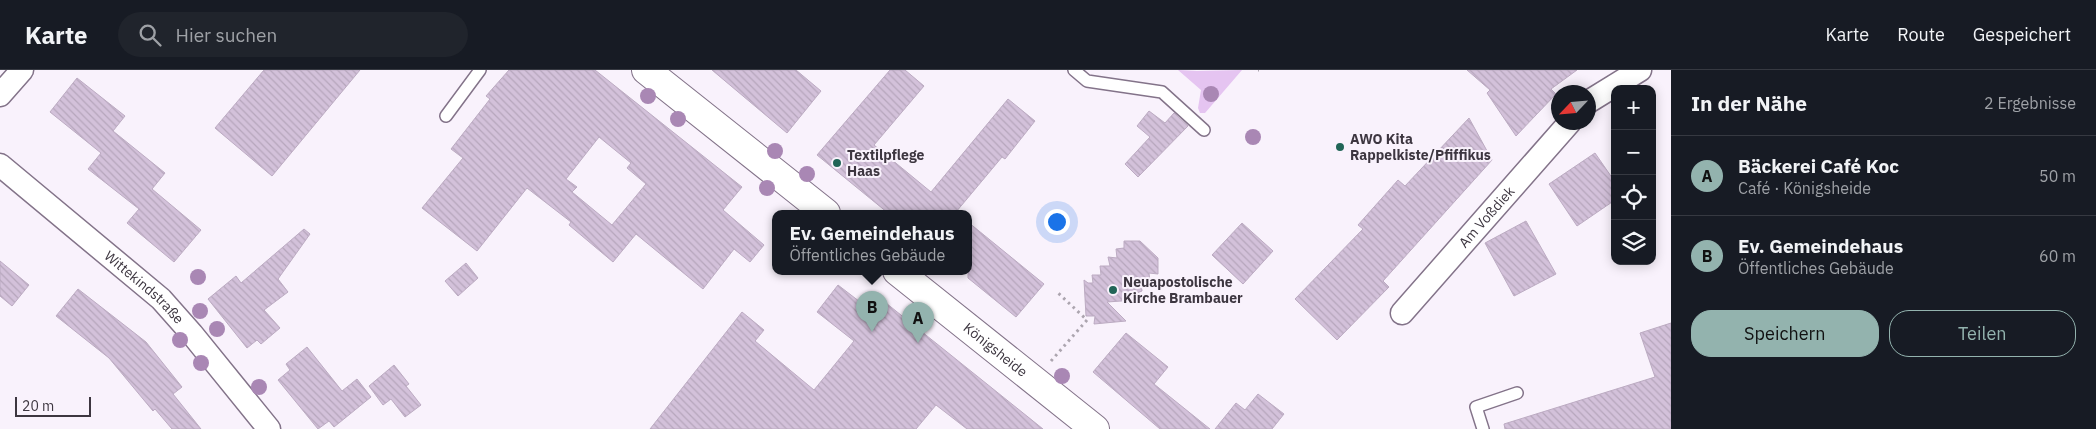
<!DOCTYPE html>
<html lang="de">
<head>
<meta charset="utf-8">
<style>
  body { margin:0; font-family:"IBM Plex Sans",sans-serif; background:#20242c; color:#f1f3f6 }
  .controls { position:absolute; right:15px; top:15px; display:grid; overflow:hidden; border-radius:10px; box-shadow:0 2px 12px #0003 }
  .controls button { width:45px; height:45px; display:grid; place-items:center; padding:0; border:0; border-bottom:1px solid #363941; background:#171b24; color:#f1f3f6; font:25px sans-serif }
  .compass { position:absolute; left:1551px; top:15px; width:45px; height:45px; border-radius:50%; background:#171b24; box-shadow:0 2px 12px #0003; rotate:244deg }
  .scale { position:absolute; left:15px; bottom:12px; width:76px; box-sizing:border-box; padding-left:5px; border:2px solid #3d3640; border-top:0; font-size:14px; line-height:18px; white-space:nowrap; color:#3d3640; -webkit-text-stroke:4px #f9f2fc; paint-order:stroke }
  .you { position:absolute; left:1056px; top:151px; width:18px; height:18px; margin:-12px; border:4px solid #fff; border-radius:50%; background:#1a73e8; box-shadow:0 0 0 8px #1a73e833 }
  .badge { display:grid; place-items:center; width:32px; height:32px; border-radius:50%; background:#93b3ae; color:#111; font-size:16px; font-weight:700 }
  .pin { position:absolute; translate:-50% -41px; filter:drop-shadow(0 1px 2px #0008) }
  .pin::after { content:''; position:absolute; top:26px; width:18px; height:15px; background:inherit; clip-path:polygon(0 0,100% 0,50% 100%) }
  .popup { position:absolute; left:772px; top:140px; width:200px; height:65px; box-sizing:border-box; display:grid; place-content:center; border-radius:10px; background:#171b24; filter:drop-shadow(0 1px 4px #0005); font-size:16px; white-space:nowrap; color:#9ea1a6 }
  .popup b { font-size:19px; color:#f1f3f6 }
  .popup::after { content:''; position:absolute; left:50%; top:100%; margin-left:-10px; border:10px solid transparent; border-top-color:#171b24 }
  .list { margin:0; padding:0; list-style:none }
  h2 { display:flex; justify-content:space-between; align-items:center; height:65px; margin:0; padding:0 20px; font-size:21px }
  h2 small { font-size:16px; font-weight:400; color:#9ea1a6 }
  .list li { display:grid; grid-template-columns:32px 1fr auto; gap:15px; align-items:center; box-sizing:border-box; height:80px; padding:0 20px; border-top:1px solid #363941 }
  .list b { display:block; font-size:19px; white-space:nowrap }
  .list p { margin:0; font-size:16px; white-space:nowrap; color:#9ea1a6 }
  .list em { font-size:16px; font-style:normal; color:#9ea1a6 }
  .actions { display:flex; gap:10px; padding:15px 20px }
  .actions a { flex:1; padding:11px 0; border:1px solid #93b3ae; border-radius:20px; text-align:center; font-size:18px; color:#93b3ae }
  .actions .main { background:#93b3ae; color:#111 }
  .icon { flex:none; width:28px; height:28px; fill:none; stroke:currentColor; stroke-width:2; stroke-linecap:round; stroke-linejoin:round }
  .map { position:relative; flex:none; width:1671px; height:359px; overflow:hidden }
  header { display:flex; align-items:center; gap:30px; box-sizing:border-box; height:70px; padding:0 25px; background:#171b24; border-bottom:1px solid #363941 }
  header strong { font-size:24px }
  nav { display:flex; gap:28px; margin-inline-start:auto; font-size:18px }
  .search { width:350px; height:45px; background:#20242c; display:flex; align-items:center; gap:12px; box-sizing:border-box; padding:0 18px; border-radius:28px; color:#9ea1a6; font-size:19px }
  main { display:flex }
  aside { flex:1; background:#171b24 }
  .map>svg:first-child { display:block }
</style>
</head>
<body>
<header>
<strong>Karte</strong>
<div class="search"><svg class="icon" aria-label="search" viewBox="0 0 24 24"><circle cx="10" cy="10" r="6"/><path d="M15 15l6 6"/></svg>Hier suchen</div>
<nav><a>Karte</a><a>Route</a><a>Gespeichert</a></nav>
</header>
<main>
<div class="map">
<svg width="1671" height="359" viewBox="0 0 1671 359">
  <defs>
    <pattern id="building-back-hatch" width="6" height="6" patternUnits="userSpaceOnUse" patternTransform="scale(1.25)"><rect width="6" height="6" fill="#d3c1da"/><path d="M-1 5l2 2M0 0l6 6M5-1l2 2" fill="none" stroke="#b6a6bc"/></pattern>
  </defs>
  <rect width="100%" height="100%" fill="#f9f2fc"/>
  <polygon fill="#e5c4f1" points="1178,0 1197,1 1242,0 1205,43 1200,43 1198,38 1201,20"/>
  <g fill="url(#building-back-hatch)" stroke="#bcabc2" fill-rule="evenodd">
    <polygon points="264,0 360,0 272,106 215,58"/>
    <path d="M509,0H595L742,117L723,140L764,175L750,192L734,179L703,219L636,164L613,192L569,155L571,152L527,118L477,181L422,138L463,88L451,79L490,29L486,26ZM599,67L631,93L627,98L646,114L612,155L572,122L577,117L566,109Z"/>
    <polygon points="712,0 796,0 821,21 787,63"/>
    <polygon points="890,0 905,0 924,16 874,75 931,122 1008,29 1035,51 1005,89 1002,87 956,142 958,143 888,143 817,85"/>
    <polygon points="1467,0 1577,0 1551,19 1556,24 1516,66 1487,23 1490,20"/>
    <polygon points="77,8 125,46 113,61 165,103 152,119 201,160 174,192 127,153 139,139 88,99 101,83 50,42"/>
    <polygon points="1149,41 1165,53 1174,43 1188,56 1138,107 1125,94 1150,67 1137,56"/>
    <polygon points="1469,48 1492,90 1383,211 1389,217 1337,270 1295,229 1363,159 1358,155 1398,110 1405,116"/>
    <polygon points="1595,83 1615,112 1615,130 1577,156 1549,114"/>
    <polygon points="1526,151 1556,204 1514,226 1485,173"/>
    <polygon points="968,152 1044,214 1016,247 968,208"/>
    <polygon points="1242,153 1273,181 1243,214 1212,185"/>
    <polygon points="304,159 310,164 278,209 288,222 264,240 280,258 261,274 257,270 247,278 208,229 236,206 241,213"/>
    <polygon points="1124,171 1140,171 1158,188 1158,204 1149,203 1150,213 1141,213 1142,221 1134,224 1135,230 1107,232 1126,251 1094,254 1095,246 1086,246 1084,210 1088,213 1093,213 1092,205 1101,205 1100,196 1110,196 1108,187 1117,188 1116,179 1124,178"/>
    <polygon points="0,191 29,215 12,236 0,226"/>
    <polygon points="466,193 478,208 458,226 445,211"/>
    <polygon points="838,215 877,245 886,233 1043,359 967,359 936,335 916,359 650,359 742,242 764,260 755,271 814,320 854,271 817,242"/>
    <polygon points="78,219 146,272 182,317 173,324 201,359 172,359 155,339 153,341 109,288 56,246"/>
    <polygon points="1671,253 1671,359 1505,359 1504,354 1655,307 1640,263"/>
    <polygon points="1126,263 1168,297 1154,314 1210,359 1160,359 1093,302"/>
    <polygon points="307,277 342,321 357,309 371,327 334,357 329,351 318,359 278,310 290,300 286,294"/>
    <polygon points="394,295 409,314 406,316 421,335 405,347 391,329 383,335 369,316"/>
    <polygon points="1258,324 1284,344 1272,359 1215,359 1236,333 1245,340"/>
  </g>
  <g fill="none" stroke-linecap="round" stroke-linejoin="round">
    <g stroke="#837389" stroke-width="14">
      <g id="service">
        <polyline points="1074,0 1087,11 1162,22 1204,60"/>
        <polyline points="446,46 480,0"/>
        <polyline points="1483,359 1476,337 1517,323"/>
      </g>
    </g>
    <g stroke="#837389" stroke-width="25">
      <g id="minor">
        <polyline points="0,25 22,0"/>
        <polyline points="1588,32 1640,0"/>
        <path id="s1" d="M0,95L161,229L192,264L269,359"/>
        <path id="s2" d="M1402,243L1570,52"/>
      </g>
    </g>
    <g stroke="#837389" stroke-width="30">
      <g id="secondary">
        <polyline points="646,0 826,143"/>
        <path id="s3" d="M897,201L1095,359"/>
      </g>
    </g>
    <g stroke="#aca5af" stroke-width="3" stroke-dasharray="2.5 4" stroke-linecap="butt">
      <polyline points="1258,0 1259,0"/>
      <polyline points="1051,291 1087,250 1056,221"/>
    </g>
    <use href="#service" stroke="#fff" stroke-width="11"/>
    <use href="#minor" stroke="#fff" stroke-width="22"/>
    <use href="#secondary" stroke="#fff" stroke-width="28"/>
  </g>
  <g fill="#a987b4">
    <circle cx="1211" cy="24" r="8"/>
    <circle cx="648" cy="26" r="8"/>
    <circle cx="678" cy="49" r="8"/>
    <circle cx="1253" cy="67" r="8"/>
    <circle cx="775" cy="81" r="8"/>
    <circle cx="807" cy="104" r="8"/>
    <circle cx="767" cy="118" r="8"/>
    <circle cx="198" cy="207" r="8"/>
    <circle cx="200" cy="241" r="8"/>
    <circle cx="217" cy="259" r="8"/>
    <circle cx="180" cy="270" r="8"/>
    <circle cx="201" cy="293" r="8"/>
    <circle cx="1062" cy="306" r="8"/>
    <circle cx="259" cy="317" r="8"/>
  </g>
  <g fill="#216557" stroke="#f9f2fc" stroke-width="2">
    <circle cx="1340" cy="77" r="5"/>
    <circle cx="837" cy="93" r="5"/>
    <circle cx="1113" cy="220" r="5"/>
  </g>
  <g text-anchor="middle" stroke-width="4" stroke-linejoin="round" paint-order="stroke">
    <g font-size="14" font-weight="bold" fill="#3d3640" stroke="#f9f2fc" text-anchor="start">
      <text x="1350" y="74">AWO Kita<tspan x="1350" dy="16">Rappelkiste/Pfiffikus</tspan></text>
      <text x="847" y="90">Textilpflege<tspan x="847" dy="16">Haas</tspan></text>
      <text x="1123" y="217">Neuapostolische<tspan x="1123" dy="16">Kirche Brambauer</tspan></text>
    </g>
    <g font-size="14" fill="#3d3640" stroke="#f9f2fc">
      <text dy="5" stroke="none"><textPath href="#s2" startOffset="128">Am Voßdiek</textPath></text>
      <text dy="5" stroke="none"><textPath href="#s1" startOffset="189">Wittekindstraße</textPath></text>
      <text dy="5" stroke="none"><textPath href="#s3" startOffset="126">Königsheide</textPath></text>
    </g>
  </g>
</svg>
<div class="controls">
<button>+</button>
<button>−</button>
<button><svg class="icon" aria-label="locate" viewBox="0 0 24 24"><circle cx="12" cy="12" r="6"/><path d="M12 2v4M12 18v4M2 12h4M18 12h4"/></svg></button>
<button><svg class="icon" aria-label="layers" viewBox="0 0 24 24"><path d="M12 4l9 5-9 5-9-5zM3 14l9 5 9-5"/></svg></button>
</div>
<svg class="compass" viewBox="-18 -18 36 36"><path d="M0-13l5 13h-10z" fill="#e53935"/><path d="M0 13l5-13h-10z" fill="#9ea1a6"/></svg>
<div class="scale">20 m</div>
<div class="you"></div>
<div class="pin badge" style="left:918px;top:273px">A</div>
<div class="pin badge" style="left:872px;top:262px">B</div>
<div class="popup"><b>Ev. Gemeindehaus</b>Öffentliches Gebäude</div>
</div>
<aside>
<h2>In der Nähe<small>2 Ergebnisse</small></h2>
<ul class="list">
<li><span class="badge">A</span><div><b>Bäckerei Café Koc</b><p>Café · Königsheide</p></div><em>50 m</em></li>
<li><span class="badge">B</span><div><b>Ev. Gemeindehaus</b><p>Öffentliches Gebäude</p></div><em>60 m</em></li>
</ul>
<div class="actions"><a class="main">Speichern</a><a>Teilen</a></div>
</aside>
</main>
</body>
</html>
